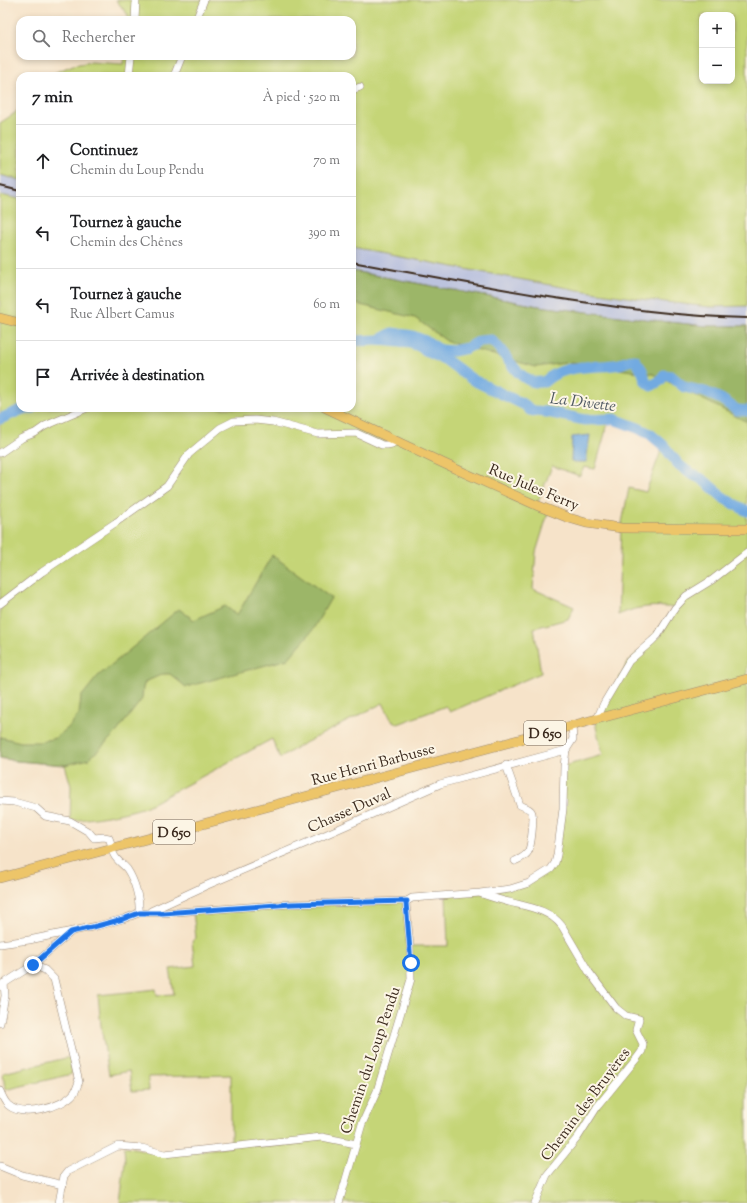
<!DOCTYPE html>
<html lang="fr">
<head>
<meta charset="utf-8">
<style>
  body { margin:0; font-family:"Sorts Mill Goudy",serif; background:#f6f6f6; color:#202124 }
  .controls { position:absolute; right:12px; top:12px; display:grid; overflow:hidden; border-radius:8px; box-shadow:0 2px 6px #0003 }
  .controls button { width:36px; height:36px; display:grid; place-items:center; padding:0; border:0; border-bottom:1px solid #e0e0e0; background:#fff; color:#202124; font:20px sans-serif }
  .stop { position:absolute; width:12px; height:12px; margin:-9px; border:3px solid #1a73e8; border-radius:50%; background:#fff }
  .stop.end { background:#1a73e8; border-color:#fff; box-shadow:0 1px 4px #0008 }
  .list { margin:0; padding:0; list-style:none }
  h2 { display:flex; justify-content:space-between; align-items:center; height:52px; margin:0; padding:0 16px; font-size:17px }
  h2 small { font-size:13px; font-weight:400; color:#757577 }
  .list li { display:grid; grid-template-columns:26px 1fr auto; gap:12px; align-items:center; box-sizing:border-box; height:72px; padding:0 16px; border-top:1px solid #e0e0e0 }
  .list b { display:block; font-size:15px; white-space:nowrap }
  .list p { margin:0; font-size:13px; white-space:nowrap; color:#757577 }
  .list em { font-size:13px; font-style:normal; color:#757577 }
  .icon { flex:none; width:22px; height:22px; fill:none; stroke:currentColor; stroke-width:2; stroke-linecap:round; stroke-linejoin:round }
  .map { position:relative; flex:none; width:747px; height:1203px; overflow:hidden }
  .search { position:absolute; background:#fff; box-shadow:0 2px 6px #0003; left:16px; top:16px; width:340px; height:44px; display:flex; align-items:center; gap:10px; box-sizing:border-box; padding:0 14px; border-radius:12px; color:#757577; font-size:15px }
  .panel { position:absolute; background:#fff; box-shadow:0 2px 6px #0003; left:16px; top:72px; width:340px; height:340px; border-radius:12px }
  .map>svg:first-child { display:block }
</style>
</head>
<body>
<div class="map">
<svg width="747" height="1203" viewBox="0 0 747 1203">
  <rect width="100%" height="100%" fill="#fcf5e5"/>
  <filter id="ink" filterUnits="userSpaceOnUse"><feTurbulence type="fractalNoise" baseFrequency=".025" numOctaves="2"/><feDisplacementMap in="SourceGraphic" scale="8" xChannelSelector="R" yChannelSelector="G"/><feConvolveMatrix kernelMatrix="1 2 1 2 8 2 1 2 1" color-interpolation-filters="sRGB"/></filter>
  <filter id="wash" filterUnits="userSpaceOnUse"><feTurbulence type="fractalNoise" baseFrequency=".012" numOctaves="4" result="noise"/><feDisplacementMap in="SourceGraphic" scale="16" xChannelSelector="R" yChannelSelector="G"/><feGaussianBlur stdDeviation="0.9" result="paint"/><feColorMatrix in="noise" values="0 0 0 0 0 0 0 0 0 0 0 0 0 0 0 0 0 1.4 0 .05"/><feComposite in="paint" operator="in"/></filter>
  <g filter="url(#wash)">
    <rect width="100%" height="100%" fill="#f6e3c9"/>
    <g fill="#bcc3de">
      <polygon points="0,175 20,180 20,199 0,195"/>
      <polygon points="352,248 578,290 648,300 710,307 747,306 747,326 706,326 660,321 538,306 352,271"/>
    </g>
    <g fill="#c5d577" stroke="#80804a" fill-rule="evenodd">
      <path d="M116,0H747V306L710,307L648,300L578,290L352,248V76H47L73,65L91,62L123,64L124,56H352V20H128V15ZM702,15H732V81H702Z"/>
      <polygon points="20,107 20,180 0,175 0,123 15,113"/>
      <path d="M0,195L20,199V408H352V271L538,306L660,321L706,326H747V1203H120L125,1162L124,1146L164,1154L231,1147V1075L148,1077L149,1090L132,1091L129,1071L109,1075L101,1026L98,995L139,991L156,989L157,995L174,994L170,969L195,966L192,941L196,938L193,911L407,901L410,946H448L446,895L480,893L529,883L555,863L564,766L603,755L596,727L597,719L629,661L643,648L675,608C653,605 639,606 618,615L621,528L629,488L646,492L663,445C659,442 655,437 651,435C641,428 620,419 609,419L595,469L584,467L580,476L552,466L537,505L549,510L536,552L533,589L574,607L568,619L534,628L541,673L450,712L446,706L398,724L391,719L383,703L301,745L280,758L272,739L145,807C120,815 96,818 70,821L71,786L65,765L17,761L0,758Z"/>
      <polygon points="70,1057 72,1074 5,1090 3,1073"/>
    </g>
    <g fill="#9cb668" stroke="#6c7043">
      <polygon points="352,271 538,306 660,321 706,326 747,326 747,421 745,421 653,374 572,362 536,367 448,342 415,318 352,303"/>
      <polygon points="272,555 331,598 312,631 288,659 186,687 170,674 163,674 145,682 143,688 142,699 116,733 89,759 65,765 17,761 0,758 0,737 21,742 40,742 55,738 68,728 79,714 81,697 98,676 179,609 194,620 225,606 237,615"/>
    </g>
    <polygon fill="#72aae1" stroke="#566a80" points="590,435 586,462 571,462 572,437"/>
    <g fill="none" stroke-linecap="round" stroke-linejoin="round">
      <g stroke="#72aae1" stroke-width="11">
        <path d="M379,340L392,333L413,336L428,342L440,350L453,351L467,348L480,341L491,340C506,352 512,373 531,381C534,383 540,382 544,382C563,364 590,368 614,365C622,365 626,360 635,360L642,370L646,382L651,386L660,381L664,375L671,376L684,387L705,392L721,399L737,410L747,411"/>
        <polyline points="352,341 379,340 410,343 419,346 428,352 446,360 473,380 525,405 530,410 535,411 547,412 585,420 614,419 638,428 650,434 663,445 678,464 691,474 700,478 707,483 725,499 747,511"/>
        <polyline points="0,419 23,409 32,408"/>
      </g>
    </g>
  </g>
  <g filter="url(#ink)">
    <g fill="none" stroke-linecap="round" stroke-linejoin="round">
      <g stroke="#988674" stroke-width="8">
        <g id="minor">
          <polyline points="135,20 136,0"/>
          <polyline points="196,20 204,0"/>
          <polyline points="129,76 131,56"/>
          <polyline points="174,76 182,56"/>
          <polyline points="352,90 360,87"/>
          <polyline points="0,453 22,438 35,433 45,426 87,408"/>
          <polyline points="0,604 42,572 115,523 153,496 167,486 189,454 220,428 234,421 255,420 273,422 318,434 356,433 382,445 387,445 392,444 395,441"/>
          <polyline points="597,719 604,703 629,661 652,641 658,635 675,608 686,596 712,580 747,553"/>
          <path d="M506,765L520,805C524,807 529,808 531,811C535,816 531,847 528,852C525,857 519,859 515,861"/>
          <path d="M0,801L14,802L36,808L45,816L70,821L89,832L94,838L104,837L109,838C112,844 111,849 114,855C117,861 123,864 127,869C135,881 140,899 139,913"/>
          <path d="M482,894C491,897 500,900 509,902C528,907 549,909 562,926L589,972L616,1008L626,1016L639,1019L636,1030L643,1044L642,1051L637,1058L597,1107L578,1137L547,1175L535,1203"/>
          <polyline points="151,911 205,886 318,838 440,784 566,750"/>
          <polyline points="0,944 29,940 97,926 123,919 139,913 163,913 291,904 407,901 412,898 480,893 510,889 529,883 551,869 555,863 557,855 563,809 564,766 566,750 573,739 572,726"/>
          <polyline points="0,986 33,965 71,932"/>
          <polyline points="0,1023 5,996 4,983"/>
          <path d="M0,1091C2,1096 4,1101 8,1105C23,1118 62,1108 74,1093C76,1091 77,1086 79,1082L54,979L45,970L33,965"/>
          <polyline points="0,1166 22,1175 63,1185"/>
          <polyline points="59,1203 64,1176 68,1171 118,1146 142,1148 164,1154 322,1137 356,1144"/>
          <polyline points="339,1203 362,1124 377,1091 411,979 410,946 406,903 407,901"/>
        </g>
      </g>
      <g stroke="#988674" stroke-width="10">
        <g id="major">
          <polyline points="0,318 20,323"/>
          <polyline points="326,408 447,465 536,505 569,518 586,523 621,528 747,529"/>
          <polyline points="0,878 747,679"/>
        </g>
      </g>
      <use href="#minor" stroke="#fff" stroke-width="7"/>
      <use href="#major" stroke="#edc569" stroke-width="9"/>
      <g stroke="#3b2a1e" stroke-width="2">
        <polyline points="0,186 20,191"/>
        <path d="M352,262C417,274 483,286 549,297C615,307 680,317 747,318"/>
      </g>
    </g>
  </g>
  <g fill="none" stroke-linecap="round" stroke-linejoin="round" filter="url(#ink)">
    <polyline stroke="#1a73e8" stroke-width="5" points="33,965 71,932 97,926 123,919 139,913 163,913 292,904 407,901 406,903 411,963"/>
  </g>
  <g text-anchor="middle" stroke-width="4" stroke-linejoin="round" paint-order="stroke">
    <g fill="#fcf5e5" stroke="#75675a" stroke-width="1">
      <rect x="524" y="721" width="42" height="24" rx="3"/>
      <rect x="153" y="820" width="42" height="24" rx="3"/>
    </g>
    <g font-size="14" font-weight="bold" fill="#3b2a1e">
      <text x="545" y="738">D 650</text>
      <text x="174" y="837">D 650</text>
    </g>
    <g font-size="15" fill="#3b2a1e" stroke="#fcf5e5">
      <text transform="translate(534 487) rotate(23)" y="5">Rue Jules Ferry</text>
      <text transform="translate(373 764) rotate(-15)" y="5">Rue Henri Barbusse</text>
      <text transform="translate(349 810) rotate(-24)" y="5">Chasse Duval</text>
      <text transform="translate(370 1060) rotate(-71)" y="5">Chemin du Loup Pendu</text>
      <text transform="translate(585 1104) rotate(-53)" y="5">Chemin des Bruyères</text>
    </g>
    <g font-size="16" font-style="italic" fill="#4e5762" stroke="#fcf5e5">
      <text transform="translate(583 401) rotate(7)" y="6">La Divette</text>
    </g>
  </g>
</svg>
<div class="controls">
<button>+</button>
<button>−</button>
</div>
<div class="stop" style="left:411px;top:963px"></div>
<div class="stop end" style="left:33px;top:965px"></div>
<div class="search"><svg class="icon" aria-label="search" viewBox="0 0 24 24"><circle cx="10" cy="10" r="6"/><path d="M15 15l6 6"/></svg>Rechercher</div>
<section class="panel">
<h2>7 min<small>À pied · 520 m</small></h2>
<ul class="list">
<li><svg class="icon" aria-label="ahead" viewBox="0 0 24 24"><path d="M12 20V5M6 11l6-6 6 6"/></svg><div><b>Continuez</b><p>Chemin du Loup Pendu</p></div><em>70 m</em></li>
<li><svg class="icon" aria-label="left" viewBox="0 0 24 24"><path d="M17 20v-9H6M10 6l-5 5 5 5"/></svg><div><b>Tournez à gauche</b><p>Chemin des Chênes</p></div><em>390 m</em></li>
<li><svg class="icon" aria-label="left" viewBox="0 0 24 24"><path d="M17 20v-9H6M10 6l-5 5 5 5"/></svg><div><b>Tournez à gauche</b><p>Rue Albert Camus</p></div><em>60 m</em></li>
<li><svg class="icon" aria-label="arrive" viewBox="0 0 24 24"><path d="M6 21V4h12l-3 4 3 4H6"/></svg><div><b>Arrivée à destination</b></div></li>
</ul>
</section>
</div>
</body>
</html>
